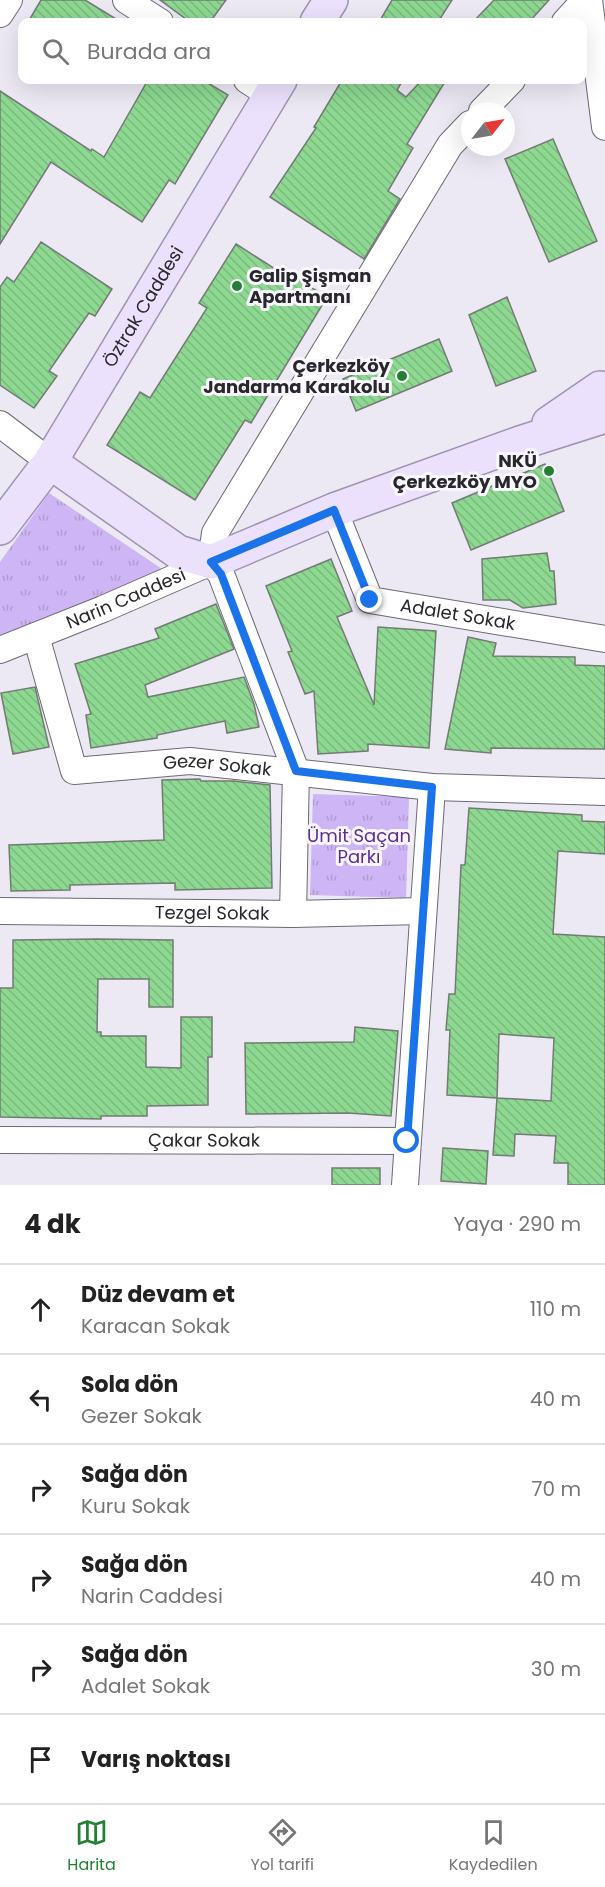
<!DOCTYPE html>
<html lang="tr">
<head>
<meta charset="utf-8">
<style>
  body { margin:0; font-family:Poppins,sans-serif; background:#f2f2f2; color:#222 }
  .compass { position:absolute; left:461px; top:102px; width:54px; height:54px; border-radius:50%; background:#fff; box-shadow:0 6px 24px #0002; rotate:59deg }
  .stop { position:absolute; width:18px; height:18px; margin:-14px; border:4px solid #1a73e8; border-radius:50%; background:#fff }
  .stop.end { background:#1a73e8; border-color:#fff; box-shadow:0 2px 6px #0008 }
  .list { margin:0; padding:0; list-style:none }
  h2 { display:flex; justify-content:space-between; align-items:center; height:78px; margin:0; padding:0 24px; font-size:26px }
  h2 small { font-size:20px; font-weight:400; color:#767676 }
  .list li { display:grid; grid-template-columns:39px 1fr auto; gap:18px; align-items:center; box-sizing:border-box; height:90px; padding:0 24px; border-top:2px solid #e0e0e0 }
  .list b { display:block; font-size:22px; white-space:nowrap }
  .list p { margin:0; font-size:20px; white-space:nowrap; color:#767676 }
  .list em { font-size:20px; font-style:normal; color:#767676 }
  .icon { flex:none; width:33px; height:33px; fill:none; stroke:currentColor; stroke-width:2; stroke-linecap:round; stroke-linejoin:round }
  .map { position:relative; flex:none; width:605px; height:1185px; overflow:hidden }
  .search { position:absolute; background:#fff; box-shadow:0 6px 24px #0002; left:18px; right:18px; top:18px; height:66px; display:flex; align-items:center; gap:15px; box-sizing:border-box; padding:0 21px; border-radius:12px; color:#767676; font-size:22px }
  .sheet { height:618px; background:#fff }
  nav { display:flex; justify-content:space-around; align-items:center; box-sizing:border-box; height:84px; border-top:2px solid #e0e0e0; background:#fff; font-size:16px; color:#767676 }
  nav a { display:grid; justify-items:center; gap:3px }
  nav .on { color:#228032 }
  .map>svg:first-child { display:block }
</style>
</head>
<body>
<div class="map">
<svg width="605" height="1185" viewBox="0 0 605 1185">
  <defs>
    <pattern id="grass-tufts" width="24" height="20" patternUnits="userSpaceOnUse" patternTransform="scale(1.5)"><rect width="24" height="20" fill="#ceb5f5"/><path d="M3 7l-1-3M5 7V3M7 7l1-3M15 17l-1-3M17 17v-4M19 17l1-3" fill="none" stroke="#b19cd2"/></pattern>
    <pattern id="building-back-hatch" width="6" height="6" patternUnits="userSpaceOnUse" patternTransform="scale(1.5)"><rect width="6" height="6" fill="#8dd992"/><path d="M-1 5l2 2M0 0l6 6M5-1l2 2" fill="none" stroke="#7aba7e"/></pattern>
  </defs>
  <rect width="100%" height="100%" fill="#ece8f4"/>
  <g fill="url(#grass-tufts)">
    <polygon points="49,493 168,573 0,643 0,562"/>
    <polygon points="313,794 409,797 406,898 310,895"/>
  </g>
  <g fill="url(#building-back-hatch)" stroke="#737b73" stroke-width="1.5" fill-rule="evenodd">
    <polygon points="41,0 85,0 121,22 28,22"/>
    <polygon points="160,0 226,0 210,22 190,22"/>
    <polygon points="392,0 452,0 438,22 379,22"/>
    <polygon points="494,0 549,0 529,22 473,22"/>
    <polygon points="148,80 203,80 228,95 175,184 169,180 142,222 51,162 0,244 0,91 91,151 92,149 104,157"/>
    <polygon points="342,80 403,80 397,90 406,97 422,80 446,80 407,144 413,148 388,191 400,199 364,259 270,197 316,128 314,127"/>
    <polygon points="553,139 597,241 549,262 505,159"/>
    <polygon points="41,242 112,289 95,316 89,313 49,371 57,376 34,408 0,385 0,287 7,277 14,282"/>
    <polygon points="236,244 297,283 299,280 327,297 251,423 245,420 195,500 107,445 140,392 150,398 207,308 199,303"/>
    <polygon points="507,297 536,371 496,386 469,315"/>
    <polygon points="439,339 452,371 356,411 343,379"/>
    <polygon points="545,464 564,511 471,550 452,503"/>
    <polygon points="547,553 550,571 554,571 556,604 523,608 510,600 483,600 482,559"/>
    <polygon points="331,559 352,611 337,617 374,705 378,627 436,631 429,748 368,744 368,751 318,754 314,691 305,694 288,652 292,651 266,586"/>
    <polygon points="216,604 234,649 145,685 148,697 244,677 254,704 259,727 227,733 225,721 157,735 157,738 91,748 86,715 91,714 75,664 159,638 155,629"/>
    <polygon points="468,637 496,643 493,656 575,657 575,665 605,666 605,749 491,748 491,753 445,749"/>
    <polygon points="35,687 49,747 13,754 1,693"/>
    <polygon points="200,779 201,781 234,781 270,785 272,888 175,890 175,883 70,885 70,890 11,891 9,845 164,840 162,780"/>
    <path d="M469,808L582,815V821L605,822V854L558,851L553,934L605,937V1185H568V1163H554L556,1136L515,1134L514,1156L493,1155L497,1098L447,1095L450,1030H446L449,994H455L461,865H465ZM499,1034L554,1038L551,1101L497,1098Z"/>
    <polygon points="98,939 173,940 173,1007 149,1007 149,979 98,979 97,1032 101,1032 101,1036 146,1036 146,1067 181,1068 181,1017 212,1017 212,1057 208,1057 208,1105 147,1106 147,1116 101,1116 101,1119 0,1117 0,988 13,988 13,940"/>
    <polygon points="355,1027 398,1031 391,1116 348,1113 246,1114 245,1043 354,1042"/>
    <polygon points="443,1148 488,1151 486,1184 441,1181"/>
    <rect x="332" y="1168" width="48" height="17"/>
  </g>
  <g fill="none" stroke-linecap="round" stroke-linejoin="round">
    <g stroke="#6d6a74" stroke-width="28">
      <g id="minor">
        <polyline points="126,0 160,22"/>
        <polyline points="589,0 605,127"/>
        <polyline points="0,14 9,0"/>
        <polyline points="565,22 585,0"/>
        <polyline points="247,80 270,95"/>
        <polyline points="482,111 512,80"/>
        <polyline points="0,424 50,462"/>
        <path id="s1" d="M334,510L370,600L605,639"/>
        <polyline points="211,562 215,533 450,145 470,124"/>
        <polyline points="211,562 221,574 296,771 293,914"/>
        <path id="s2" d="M36,636L74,771L190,761L432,787L605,792"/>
        <path id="s3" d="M0,650L103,609L211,562"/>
        <path id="s4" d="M0,911L293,914L422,911"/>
        <path id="s5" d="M0,1140L407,1141"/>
        <polyline points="405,1185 432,787"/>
      </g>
    </g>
    <g stroke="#9e93b2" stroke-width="36">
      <g id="major">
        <polyline points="317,22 331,0"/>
        <polyline points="549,423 600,388"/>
        <polyline points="50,462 178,552 211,562 334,510 520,443 605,416"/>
        <path id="s6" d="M0,528L50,462L280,80"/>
      </g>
    </g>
    <use href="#minor" stroke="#fff" stroke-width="26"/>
    <use href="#major" stroke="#ebe1fc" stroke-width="33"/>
  </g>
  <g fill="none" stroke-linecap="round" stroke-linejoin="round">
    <polyline stroke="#1a73e8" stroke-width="8" points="370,600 334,510 211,562 221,574 296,771 432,787 407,1141"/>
  </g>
  <g fill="#228032" stroke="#f9f6fd" stroke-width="2">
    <circle cx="237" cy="286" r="6"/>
    <circle cx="402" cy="376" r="6"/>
    <circle cx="549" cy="471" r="6"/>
  </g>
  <g text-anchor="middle" stroke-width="6" stroke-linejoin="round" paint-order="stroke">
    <g font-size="18" font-weight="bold" fill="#28272b" stroke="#f9f6fd" text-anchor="end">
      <text x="249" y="282" text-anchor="start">Galip Şişman<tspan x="249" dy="21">Apartmanı</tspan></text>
      <text x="390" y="372">Çerkezköy<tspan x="390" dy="21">Jandarma Karakolu</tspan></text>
      <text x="537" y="467">NKÜ<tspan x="537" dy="21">Çerkezköy MYO</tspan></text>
    </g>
    <g font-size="18" fill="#28272b" stroke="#f9f6fd">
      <text dy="6" stroke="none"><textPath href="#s6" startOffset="264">Öztrak Caddesi</textPath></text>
      <text dy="6" stroke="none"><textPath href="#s3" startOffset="136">Narin Caddesi</textPath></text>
      <text dy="6" stroke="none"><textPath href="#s1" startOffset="186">Adalet Sokak</textPath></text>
      <text dy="6" stroke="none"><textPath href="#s2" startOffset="284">Gezer Sokak</textPath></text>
      <text dy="6" stroke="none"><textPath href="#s4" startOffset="212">Tezgel Sokak</textPath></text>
      <text dy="6" stroke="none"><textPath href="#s5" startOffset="204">Çakar Sokak</textPath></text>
    </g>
    <g font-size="18" fill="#5c2d8e" stroke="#f9f6fd">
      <text x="359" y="842">Ümit Saçan<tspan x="359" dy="21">Parkı</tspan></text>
    </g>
  </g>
</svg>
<svg class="compass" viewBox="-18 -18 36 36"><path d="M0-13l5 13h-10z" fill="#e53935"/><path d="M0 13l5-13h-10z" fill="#767676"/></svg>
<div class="stop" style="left:407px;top:1141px"></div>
<div class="stop end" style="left:370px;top:600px"></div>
<div class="search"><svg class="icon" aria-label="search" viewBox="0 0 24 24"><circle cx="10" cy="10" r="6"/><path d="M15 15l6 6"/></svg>Burada ara</div>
</div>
<section class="sheet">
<h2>4 dk<small>Yaya · 290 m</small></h2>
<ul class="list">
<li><svg class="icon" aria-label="ahead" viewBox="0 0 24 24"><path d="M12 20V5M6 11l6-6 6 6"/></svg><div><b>Düz devam et</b><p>Karacan Sokak</p></div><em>110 m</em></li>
<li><svg class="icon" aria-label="left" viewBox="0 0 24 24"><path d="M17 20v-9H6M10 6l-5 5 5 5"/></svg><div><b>Sola dön</b><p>Gezer Sokak</p></div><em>40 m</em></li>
<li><svg class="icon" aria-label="right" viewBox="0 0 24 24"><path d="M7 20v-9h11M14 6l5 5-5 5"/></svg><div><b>Sağa dön</b><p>Kuru Sokak</p></div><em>70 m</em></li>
<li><svg class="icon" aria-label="right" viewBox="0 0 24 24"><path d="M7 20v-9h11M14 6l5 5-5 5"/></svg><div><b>Sağa dön</b><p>Narin Caddesi</p></div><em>40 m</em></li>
<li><svg class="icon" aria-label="right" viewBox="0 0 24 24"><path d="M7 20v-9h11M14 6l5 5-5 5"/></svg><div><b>Sağa dön</b><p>Adalet Sokak</p></div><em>30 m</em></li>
<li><svg class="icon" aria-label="arrive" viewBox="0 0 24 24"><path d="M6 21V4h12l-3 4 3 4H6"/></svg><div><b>Varış noktası</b></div></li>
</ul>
</section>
<nav>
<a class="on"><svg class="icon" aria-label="map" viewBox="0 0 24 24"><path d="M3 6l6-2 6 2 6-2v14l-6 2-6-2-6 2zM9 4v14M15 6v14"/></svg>Harita</a>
<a><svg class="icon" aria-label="directions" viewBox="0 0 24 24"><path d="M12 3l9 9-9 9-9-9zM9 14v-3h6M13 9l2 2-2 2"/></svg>Yol tarifi</a>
<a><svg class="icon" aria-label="saved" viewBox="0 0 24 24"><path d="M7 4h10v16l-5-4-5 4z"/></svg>Kaydedilen</a>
</nav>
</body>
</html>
